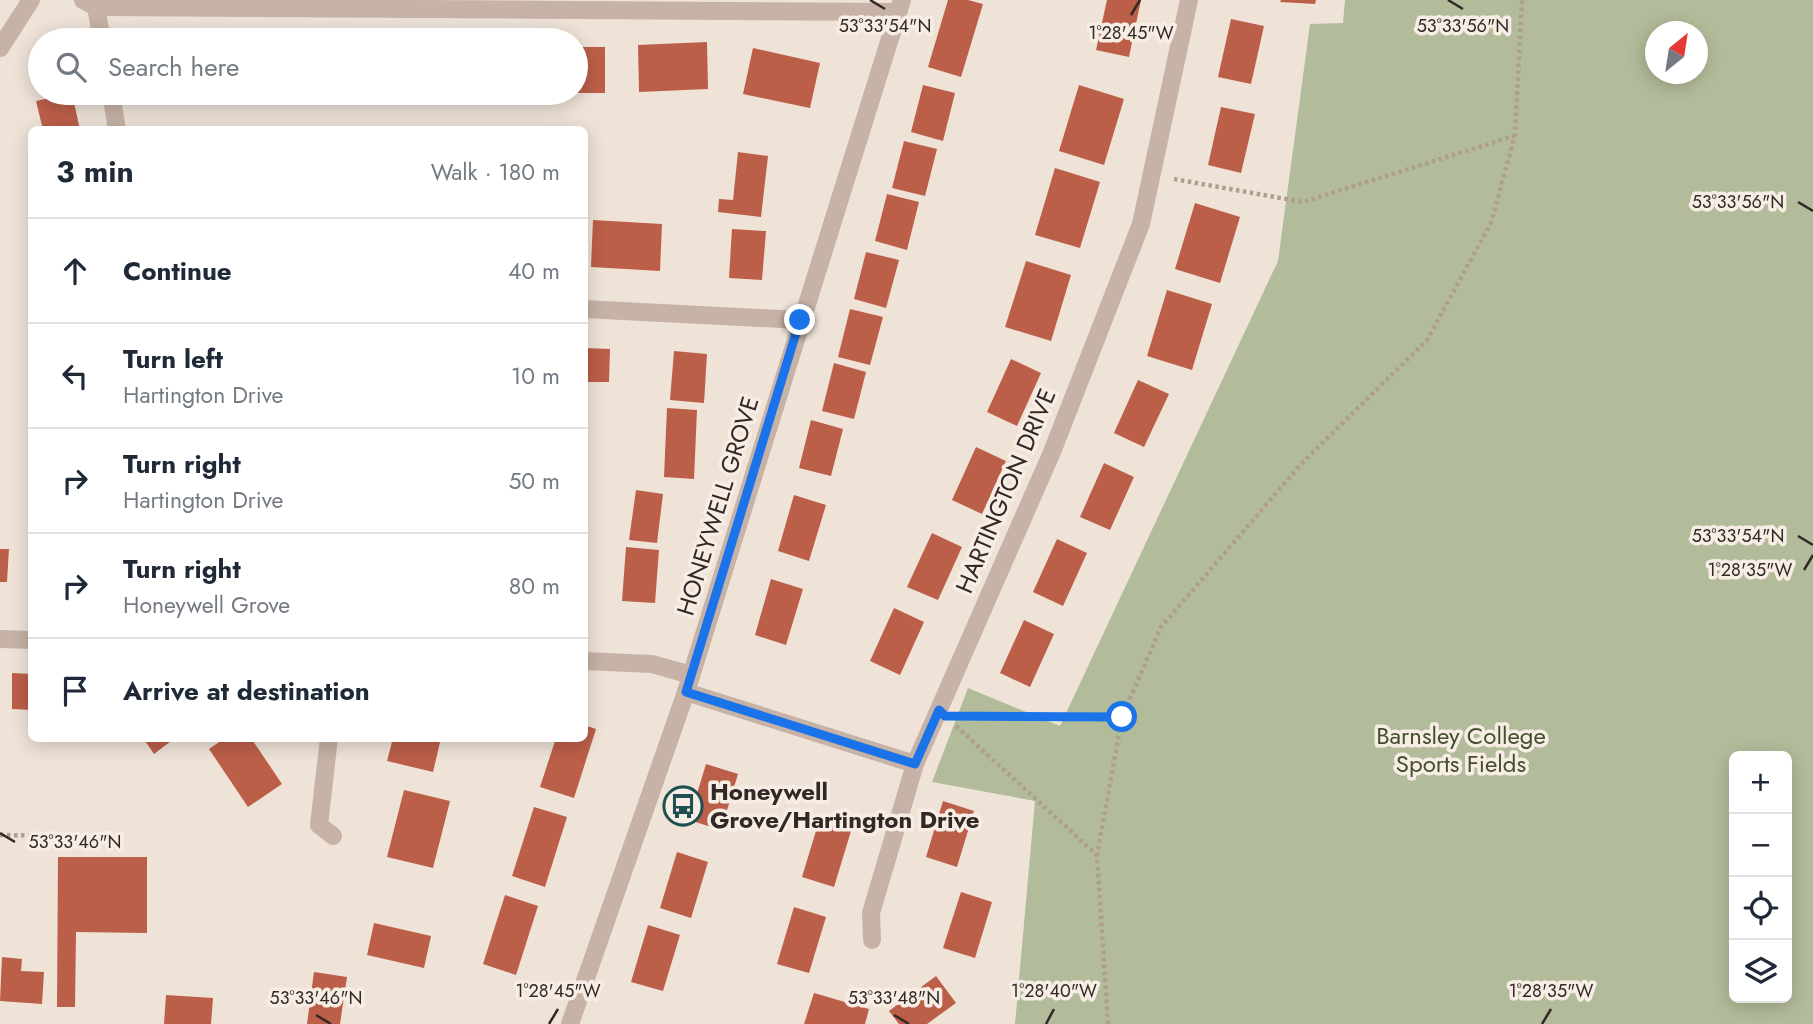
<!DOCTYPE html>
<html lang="en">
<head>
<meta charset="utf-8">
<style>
  body { margin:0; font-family:Jost,sans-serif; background:#f2f2f3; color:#1f2937 }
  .controls { position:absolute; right:21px; bottom:21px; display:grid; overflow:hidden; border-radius:10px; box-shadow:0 4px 18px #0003 }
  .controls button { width:63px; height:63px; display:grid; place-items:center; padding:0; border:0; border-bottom:2px solid #e0e1e3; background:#fff; color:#1f2937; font:35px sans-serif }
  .compass { position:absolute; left:1645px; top:21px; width:63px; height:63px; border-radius:50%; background:#fff; box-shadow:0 4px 18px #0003; rotate:30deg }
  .stop { position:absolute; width:21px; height:21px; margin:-16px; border:5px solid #1a73e8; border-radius:50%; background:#fff }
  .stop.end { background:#1a73e8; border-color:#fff; box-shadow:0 2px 7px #0008 }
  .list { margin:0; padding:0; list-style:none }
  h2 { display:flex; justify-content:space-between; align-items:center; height:91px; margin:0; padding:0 28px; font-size:30px }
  h2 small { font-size:23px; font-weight:400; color:#747a83 }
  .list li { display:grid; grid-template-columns:46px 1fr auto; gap:21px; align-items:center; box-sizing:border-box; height:105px; padding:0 28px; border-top:2px solid #e0e1e3 }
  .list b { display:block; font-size:26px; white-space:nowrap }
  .list p { margin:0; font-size:23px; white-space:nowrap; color:#747a83 }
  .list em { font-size:23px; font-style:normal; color:#747a83 }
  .icon { flex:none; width:38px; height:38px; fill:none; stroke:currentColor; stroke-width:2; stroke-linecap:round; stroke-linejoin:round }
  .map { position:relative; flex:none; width:1813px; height:1024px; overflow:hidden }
  .search { position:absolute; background:#fff; box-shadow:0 4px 18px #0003; left:28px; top:28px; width:560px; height:77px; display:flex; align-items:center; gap:18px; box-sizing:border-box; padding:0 24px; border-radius:38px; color:#747a83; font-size:26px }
  .panel { position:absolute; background:#fff; box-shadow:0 4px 18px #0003; left:28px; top:126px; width:560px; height:616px; border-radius:10px }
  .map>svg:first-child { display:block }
</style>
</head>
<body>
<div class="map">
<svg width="1813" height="1024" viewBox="0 0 1813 1024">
  <rect width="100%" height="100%" fill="#efe3d8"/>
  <path fill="#b3bc9a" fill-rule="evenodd" d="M1345,0H1813V1024H1015L1035,801L932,782L968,688L1060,726L1278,261L1310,24L1343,23ZM1656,32H1698V74H1656ZM1787,756V998H1734V756Z"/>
  <g fill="#bc5f49">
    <polygon points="948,0 968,0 983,4 961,77 928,67"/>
    <polygon points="1107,0 1141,0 1129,57 1096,50"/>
    <polygon points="1281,0 1316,0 1315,4 1280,2"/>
    <polygon points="1231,19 1264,26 1251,84 1218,77"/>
    <polygon points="297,37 297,40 261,40 261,38"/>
    <polygon points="707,42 708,89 639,92 638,45"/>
    <rect x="576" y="47" width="29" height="46"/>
    <polygon points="753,48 820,63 810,108 743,94"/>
    <polygon points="923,85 955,93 943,141 911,132"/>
    <polygon points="1079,85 1124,99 1104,165 1059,151"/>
    <polygon points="72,93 80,130 43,130 36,101"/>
    <polygon points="437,93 501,93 501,95 437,96"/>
    <polygon points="1221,107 1255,114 1241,173 1208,165"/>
    <polygon points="904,141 937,149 925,196 892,188"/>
    <polygon points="738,152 768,156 761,217 718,212 719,199 733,200"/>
    <polygon points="1055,168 1100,182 1080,248 1035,235"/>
    <polygon points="887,194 919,202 907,250 875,241"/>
    <polygon points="1195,203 1240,217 1220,283 1175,269"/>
    <polygon points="593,220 662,224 660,271 591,267"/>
    <polygon points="732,229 766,231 762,280 729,278"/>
    <polygon points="866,252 899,260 886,308 854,299"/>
    <polygon points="1026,261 1071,275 1051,341 1005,327"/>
    <polygon points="1167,290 1212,304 1192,370 1147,356"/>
    <polygon points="850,309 883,317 870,365 838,357"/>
    <polygon points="584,348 610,349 609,382 584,382"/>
    <polygon points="674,351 707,354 704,403 670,400"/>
    <polygon points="1011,359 1041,373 1017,426 987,412"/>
    <polygon points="834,363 866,372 854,419 822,411"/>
    <polygon points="1138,380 1169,394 1144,447 1114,433"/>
    <polygon points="667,408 697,410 694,479 664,477"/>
    <polygon points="811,420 843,429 831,476 799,468"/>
    <polygon points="976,447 1006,461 982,514 952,500"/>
    <polygon points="1104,463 1134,477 1110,530 1080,517"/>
    <polygon points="636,490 663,494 657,543 629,540"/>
    <polygon points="794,495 826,505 809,561 778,551"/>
    <polygon points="932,533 962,547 938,600 907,587"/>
    <polygon points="1057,539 1087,553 1063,606 1033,592"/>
    <polygon points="626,547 659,550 655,603 622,601"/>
    <polygon points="0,549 9,549 7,582 0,582"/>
    <polygon points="771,579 803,589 786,645 755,635"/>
    <polygon points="894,608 924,622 900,675 870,661"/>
    <polygon points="1024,620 1054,634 1030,687 1000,673"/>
    <polygon points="12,673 32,674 32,710 12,709"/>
    <polygon points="584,725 596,729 574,798 540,787 556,738 584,738"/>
    <polygon points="143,738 175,738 154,754"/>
    <polygon points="225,738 251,738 282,784 248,807 209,749"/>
    <polygon points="393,738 441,738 433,772 387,761"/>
    <polygon points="706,764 738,774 721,830 689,820"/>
    <polygon points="404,790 450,801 433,868 387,857"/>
    <polygon points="943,801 974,811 957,867 926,857"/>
    <polygon points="534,807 567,817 545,887 512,876"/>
    <polygon points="819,821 851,831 834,887 802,877"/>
    <polygon points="677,852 708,862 691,918 660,908"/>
    <polygon points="58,857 147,857 147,933 76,932 75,1007 57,1007"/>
    <polygon points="961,892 992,902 975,958 943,948"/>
    <polygon points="505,895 538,906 516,975 483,964"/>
    <polygon points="794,907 826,917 809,973 777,964"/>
    <polygon points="374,923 431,936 424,968 367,955"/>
    <polygon points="648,925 680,935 663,991 631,982"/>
    <polygon points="2,957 22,959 21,971 44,972 42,1004 0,1001"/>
    <polygon points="314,972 347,977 340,1024 307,1024"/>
    <polygon points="936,976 956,1003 927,1024 899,1024 889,1011"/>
    <polygon points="814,993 869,1009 865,1024 804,1024"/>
    <polygon points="166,995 213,998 211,1024 164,1024"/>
  </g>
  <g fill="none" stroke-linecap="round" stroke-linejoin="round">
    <g stroke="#b19d90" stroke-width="4.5" stroke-dasharray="3.5 3.5" stroke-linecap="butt">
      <polyline points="1174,179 1303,202 1514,136"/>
      <polyline points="962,716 1122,717"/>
      <polyline points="956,726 1097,855"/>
      <polyline points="0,835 81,836"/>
      <polyline points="1108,1024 1097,856 1122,717 1161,627 1302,463 1427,340 1491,223 1515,135 1522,0"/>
    </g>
    <g stroke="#c6b2a6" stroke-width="18">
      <polyline points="83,0 96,7 898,12"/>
      <polyline points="96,7 102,40"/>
      <polyline points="0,48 31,0"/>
      <polyline points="111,93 117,130"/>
      <polyline points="584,309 800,320"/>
      <polyline points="0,639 32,640"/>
      <polyline points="584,661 652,664 691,675"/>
      <polyline points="686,692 915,764 1052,452 1141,224 1189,0"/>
      <polyline points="329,738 319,825 333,836"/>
      <polyline points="872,940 871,913 915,764"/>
      <polyline points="570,1024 686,692 902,0"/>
    </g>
  </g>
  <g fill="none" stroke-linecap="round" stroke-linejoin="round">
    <polyline stroke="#1a73e8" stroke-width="9" points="800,320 686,692 915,764 939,710 945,716 1122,717"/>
  </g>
  <path fill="none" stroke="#322926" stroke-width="2.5" d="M870,0L885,9M1448,0L1463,9M1131,15L1140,0M1798,202L1813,211M1798,536L1813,545M1804,570L1813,555M0,833L15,842M316,1015L331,1024M894,1015L909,1024M549,1024L558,1009M1046,1024L1054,1009M1542,1024L1551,1009"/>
  <defs>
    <g id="bus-ring" transform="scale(2.0125)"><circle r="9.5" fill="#f7ede4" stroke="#1f4f50" stroke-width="1.5"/><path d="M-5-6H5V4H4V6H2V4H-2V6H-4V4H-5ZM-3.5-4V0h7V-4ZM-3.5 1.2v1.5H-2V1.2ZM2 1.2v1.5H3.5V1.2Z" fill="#1f4f50"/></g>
  </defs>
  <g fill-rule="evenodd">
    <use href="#bus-ring" x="683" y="806"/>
  </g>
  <g text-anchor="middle" stroke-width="7" stroke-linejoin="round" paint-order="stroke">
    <g font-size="24" fill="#322926" stroke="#f7ede4">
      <text transform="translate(1006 491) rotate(-67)" y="8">HARTINGTON DRIVE</text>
      <text transform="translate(718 506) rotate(-73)" y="8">HONEYWELL GROVE</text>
    </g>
    <g font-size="24" fill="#444e2c" stroke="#f7ede4">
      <text x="1461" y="744">Barnsley College<tspan x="1461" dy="28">Sports Fields</tspan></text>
    </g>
    <g font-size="24" font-weight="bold" fill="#322926" stroke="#f7ede4" text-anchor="start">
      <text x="710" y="800">Honeywell<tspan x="710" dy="28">Grove/Hartington Drive</tspan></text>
    </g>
  </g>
  <g font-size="18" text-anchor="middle" fill="#322926" stroke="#f7ede4" stroke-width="7" stroke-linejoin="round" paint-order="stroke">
    <text x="885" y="32">53°33'54"N</text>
    <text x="1463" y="32">53°33'56"N</text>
    <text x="1131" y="39">1°28'45"W</text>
    <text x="1738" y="208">53°33'56"N</text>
    <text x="1738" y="542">53°33'54"N</text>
    <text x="1750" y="576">1°28'35"W</text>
    <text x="75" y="848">53°33'46"N</text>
    <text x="558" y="997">1°28'45"W</text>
    <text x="1054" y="997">1°28'40"W</text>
    <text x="1551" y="997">1°28'35"W</text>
    <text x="316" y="1004">53°33'46"N</text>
    <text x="894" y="1004">53°33'48"N</text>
  </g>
</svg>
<div class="controls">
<button>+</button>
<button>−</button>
<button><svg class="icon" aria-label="locate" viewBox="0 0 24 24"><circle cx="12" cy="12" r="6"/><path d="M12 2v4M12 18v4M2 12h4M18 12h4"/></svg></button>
<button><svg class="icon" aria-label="layers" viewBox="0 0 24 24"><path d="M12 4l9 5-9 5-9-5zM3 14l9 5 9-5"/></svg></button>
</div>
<svg class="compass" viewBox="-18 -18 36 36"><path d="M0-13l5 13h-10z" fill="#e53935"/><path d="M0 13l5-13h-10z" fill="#747a83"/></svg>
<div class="stop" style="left:1122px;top:717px"></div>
<div class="stop end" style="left:800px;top:320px"></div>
<div class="search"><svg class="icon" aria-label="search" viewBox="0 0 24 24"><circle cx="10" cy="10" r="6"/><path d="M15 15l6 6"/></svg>Search here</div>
<section class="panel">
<h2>3 min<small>Walk · 180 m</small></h2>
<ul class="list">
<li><svg class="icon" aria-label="ahead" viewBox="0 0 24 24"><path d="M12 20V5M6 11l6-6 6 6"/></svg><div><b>Continue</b></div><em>40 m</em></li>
<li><svg class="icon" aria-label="left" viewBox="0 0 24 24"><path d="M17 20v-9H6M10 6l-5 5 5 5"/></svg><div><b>Turn left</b><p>Hartington Drive</p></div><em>10 m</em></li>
<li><svg class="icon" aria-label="right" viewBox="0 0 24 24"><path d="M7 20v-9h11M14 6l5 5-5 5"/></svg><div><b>Turn right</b><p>Hartington Drive</p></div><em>50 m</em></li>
<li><svg class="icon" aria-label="right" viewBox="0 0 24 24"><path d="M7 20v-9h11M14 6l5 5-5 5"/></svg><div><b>Turn right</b><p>Honeywell Grove</p></div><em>80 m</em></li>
<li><svg class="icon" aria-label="arrive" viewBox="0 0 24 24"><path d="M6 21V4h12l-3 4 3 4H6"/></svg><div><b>Arrive at destination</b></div></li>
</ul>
</section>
</div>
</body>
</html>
